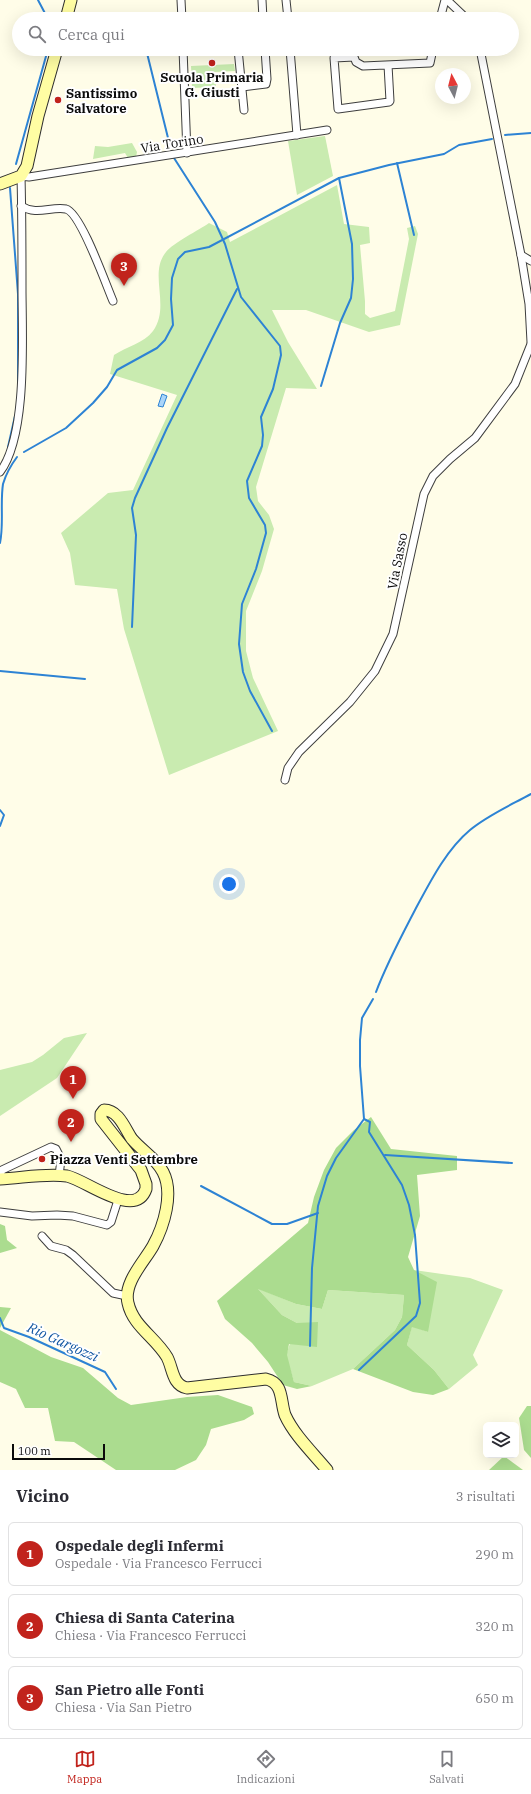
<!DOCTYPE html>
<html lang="it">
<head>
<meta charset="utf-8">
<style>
  body { margin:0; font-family:"IBM Plex Serif",serif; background:#f7f7f7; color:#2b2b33 }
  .controls { position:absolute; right:12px; bottom:12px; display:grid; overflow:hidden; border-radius:6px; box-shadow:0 4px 16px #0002 }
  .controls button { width:36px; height:36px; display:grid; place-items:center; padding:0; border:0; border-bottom:1px solid #e1e1e2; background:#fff; color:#2b2b33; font:20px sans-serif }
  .compass { position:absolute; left:435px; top:68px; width:36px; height:36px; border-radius:50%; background:#fff; box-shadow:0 4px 16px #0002; rotate:353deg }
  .scale { position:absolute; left:12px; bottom:10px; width:93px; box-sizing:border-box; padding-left:4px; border:2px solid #0b0b0b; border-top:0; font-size:11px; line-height:14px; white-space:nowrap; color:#0b0b0b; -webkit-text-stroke:3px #fff; paint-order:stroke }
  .you { position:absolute; left:229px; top:884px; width:14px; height:14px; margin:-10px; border:3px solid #fff; border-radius:50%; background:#1a73e8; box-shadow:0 0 0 6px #1a73e833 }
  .badge { display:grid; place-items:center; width:26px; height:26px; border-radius:50%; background:#c1231c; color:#fff; font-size:13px; font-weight:700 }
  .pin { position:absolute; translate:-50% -33px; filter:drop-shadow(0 1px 2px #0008) }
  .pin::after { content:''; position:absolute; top:21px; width:14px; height:12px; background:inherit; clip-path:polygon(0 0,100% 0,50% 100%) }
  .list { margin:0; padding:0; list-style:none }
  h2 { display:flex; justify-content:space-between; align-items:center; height:52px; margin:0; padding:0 16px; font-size:17px }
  h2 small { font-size:13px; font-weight:400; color:#7c7c81 }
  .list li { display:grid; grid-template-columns:26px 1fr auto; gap:12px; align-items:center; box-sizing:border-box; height:64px; margin:0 8px 8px; padding:0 8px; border:1px solid #e1e1e2; border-radius:6px }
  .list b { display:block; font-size:15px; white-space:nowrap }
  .list p { margin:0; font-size:13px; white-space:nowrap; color:#7c7c81 }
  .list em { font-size:13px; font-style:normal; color:#7c7c81 }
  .icon { flex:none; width:22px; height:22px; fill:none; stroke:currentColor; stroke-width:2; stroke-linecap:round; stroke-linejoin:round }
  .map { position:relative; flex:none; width:531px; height:1470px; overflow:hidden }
  .search { position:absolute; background:#fff; box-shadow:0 4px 16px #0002; left:12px; right:12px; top:12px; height:44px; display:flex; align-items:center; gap:10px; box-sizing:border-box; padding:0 14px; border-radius:22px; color:#7c7c81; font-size:15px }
  .sheet { height:268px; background:#fff }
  nav { display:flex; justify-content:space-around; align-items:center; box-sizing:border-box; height:56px; border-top:1px solid #e1e1e2; background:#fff; font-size:11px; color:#7c7c81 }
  nav a { display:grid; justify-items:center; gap:2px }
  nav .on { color:#c1231c }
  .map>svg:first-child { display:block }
</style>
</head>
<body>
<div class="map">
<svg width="531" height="1470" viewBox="0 0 531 1470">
  <rect width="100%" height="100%" fill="#fffde8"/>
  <g fill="#c9ebb0">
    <polygon points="234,64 235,71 215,72 216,87 192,88 191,66"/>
    <polygon points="325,136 333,176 297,195 288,141"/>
    <polygon points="132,143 137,152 136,157 128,158 125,153 93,159 95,146 108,147"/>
    <path d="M337,185L344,224L369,227L370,243L360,245L365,301V314L370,318L395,311L409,239L407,228L415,226L418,234L400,325L369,332L306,310H272L288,342L317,389L286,388L256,487L258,501L269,515L274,529L262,571L246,611V651L253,678L278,731L169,775L124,629L117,589L75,585L70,553L61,533L108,493L133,490L177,395L110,374L114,355C126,347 144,343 153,331C171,306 148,274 166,252C173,243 199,230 209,223L227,232L230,242Z"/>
    <polygon points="87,1033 57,1078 0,1116 0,1070 32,1062 43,1055 64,1038"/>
    <polygon points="414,1270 470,1278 503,1290 473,1355 478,1365 449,1389 434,1370 407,1345 412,1326 428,1332"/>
    <polygon points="257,1288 296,1304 322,1309 328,1290 404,1295 402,1317 395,1330 353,1369 312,1386 294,1382 286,1355 297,1323 282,1315"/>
  </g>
  <g fill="#abdc8f">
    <polygon points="371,1117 391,1149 457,1156 457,1170 417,1175 420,1216 408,1257 414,1270 437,1282 428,1332 412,1327 407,1345 434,1370 449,1389 433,1395 413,1392 353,1369 395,1330 402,1317 404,1295 328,1290 322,1309 296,1304 258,1289 282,1315 297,1323 318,1322 317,1347 289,1344 287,1355 294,1382 312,1386 297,1389 283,1385 268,1362 252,1343 225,1319 217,1301 308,1223 314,1197 324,1170 336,1148 354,1130"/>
    <polygon points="0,1224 5,1226 7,1240 17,1248 0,1253"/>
    <polygon points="0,1307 11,1308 0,1328"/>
    <polygon points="0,1330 51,1357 83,1368 118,1398 131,1405 187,1397 218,1395 252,1407 254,1414 244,1420 211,1429 206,1445 196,1460 175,1470 116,1470 74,1442 55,1441 48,1408 25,1408 16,1389 0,1382"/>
    <polygon points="527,1406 531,1406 531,1458 524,1450 519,1418"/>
    <polygon points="504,1456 523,1470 489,1470"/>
  </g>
  <polygon fill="#aad4f9" stroke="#2d83d4" points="162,394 167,396 163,407 158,406"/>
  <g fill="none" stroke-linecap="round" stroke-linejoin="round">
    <g stroke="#2d83d4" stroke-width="2">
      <polyline points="38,0 48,19"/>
      <polyline points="143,16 143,19"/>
      <polyline points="146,49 170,146"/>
      <polyline points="505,135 531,133"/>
      <polyline points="174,158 215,222 225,244 241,297 280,346 281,355 273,389 261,417 263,435 262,446 247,481 249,498 265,525 266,533 256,569 242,604 239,644 243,672 250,691 272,731"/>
      <polyline points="397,163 414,235"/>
      <polyline points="16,164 48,49"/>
      <polyline points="10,188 18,294 18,382"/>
      <polyline points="321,386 340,323 351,298 353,279 352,244 339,178"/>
      <polyline points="8,447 15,416"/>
      <polyline points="24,452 66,428 93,403 107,387 117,370 157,348 165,340 173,325 171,299 172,278 178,259 185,252 209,247 339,178 389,165 444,154 459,145 492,139"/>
      <path d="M0,543C4,524 0,503 3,484C6,474 11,465 17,457"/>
      <polyline points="132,627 136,535 132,508 135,498 167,428 237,289"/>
      <polyline points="0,671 85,679"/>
      <polyline points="0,810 4,815 0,826"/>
      <path d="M376,992C387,963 401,937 415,910C430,882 446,850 470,830C488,815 511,805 531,794"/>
      <polyline points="385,1155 512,1163"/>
      <polyline points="201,1186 272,1224 287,1224 318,1213"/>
      <polyline points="0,1318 4,1328 29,1337 105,1372 116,1389"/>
      <polyline points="310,1346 312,1268 318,1206 327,1176 336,1158 364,1119"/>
      <polyline points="359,1370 416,1316 420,1303 415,1235 409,1205 402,1185 369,1132 370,1122 364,1119 360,1066 360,1040 362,1018 373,999"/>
    </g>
    <g stroke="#3e3e3e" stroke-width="9">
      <g id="street">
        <polyline points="181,0 182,19"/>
        <polyline points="262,0 263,19"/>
        <polyline points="286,0 288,19"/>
        <polyline points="447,0 467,19"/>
        <polyline points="440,19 445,0"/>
        <polyline points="183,49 187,153"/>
        <polyline points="238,49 244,110"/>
        <polyline points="290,49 297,135"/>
        <polyline points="480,49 521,255 529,304 531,342"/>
        <polyline points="388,65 390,101 389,102 338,109 334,58 354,57 356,62 363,66 430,63 433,49"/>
        <polyline points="242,87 266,84 267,79 265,49"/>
        <path d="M21,206C37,216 51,206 66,209C81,213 106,285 113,301"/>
        <polyline points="521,255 531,261"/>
        <path d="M0,472C28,435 22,335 22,288C22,251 22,214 21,176L29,177L327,130"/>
        <polyline points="285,780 288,768 299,752 350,702 375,671 393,634 424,494 433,476 450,459 475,438 515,384 531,344"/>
        <polyline points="0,1175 2,1170 51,1147 56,1149 61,1159 59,1176"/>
        <polyline points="0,1212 32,1216 57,1215 73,1216 107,1225 111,1222 118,1200"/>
        <polyline points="42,1236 51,1246 66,1250 73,1255 113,1293 127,1296"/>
      </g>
    </g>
    <g stroke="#2d2d2d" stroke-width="13">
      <g id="secondary">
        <polyline points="66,19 71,0"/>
        <polyline points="0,184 21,176 27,166 38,116 57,49"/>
        <path d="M0,1179C22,1178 46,1173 67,1176C86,1180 135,1220 146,1189V1184L141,1170L101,1119V1114L104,1110C119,1110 125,1129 132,1139C142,1151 156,1158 163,1172C174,1193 164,1226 153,1246C144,1262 123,1283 128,1303C133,1326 155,1337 167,1357C173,1368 172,1385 187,1388L266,1379C284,1383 280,1401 285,1415C294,1435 313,1453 327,1470"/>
      </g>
    </g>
    <use href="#street" stroke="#fff" stroke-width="7"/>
    <use href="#secondary" stroke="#fffda3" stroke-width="11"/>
  </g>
  <g fill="#c1231c" stroke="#fff" stroke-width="1.5">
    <circle cx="212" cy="63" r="4"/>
    <circle cx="58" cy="100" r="4"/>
    <circle cx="42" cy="1159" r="4"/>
  </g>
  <g text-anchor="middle" stroke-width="4" stroke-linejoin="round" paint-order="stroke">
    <g font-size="13" font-weight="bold" fill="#0b0b0b" stroke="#fff" text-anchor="start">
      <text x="212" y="82" text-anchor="middle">Scuola Primaria<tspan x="212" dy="15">G. Giusti</tspan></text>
      <text x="66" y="98">Santissimo<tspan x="66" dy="15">Salvatore</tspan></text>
      <text x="50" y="1164">Piazza Venti Settembre</text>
    </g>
    <g font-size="13" fill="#0b0b0b" stroke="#fff">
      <text transform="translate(172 143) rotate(-9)" y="5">Via Torino</text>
      <text transform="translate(397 561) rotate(-79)" y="5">Via Sasso</text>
    </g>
    <g font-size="14" font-style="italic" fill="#0f54a1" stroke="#fff">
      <text transform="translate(63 1342) rotate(24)" y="5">Rio Gargozzi</text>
    </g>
  </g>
</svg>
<div class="controls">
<button><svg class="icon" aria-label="layers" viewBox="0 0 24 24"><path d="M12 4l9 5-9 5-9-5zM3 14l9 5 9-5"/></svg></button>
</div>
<svg class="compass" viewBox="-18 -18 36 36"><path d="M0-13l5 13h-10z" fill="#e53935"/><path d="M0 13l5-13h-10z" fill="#7c7c81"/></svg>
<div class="scale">100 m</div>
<div class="you"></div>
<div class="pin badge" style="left:73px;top:1099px">1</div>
<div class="pin badge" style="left:71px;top:1142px">2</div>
<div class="pin badge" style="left:124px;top:286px">3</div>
<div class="search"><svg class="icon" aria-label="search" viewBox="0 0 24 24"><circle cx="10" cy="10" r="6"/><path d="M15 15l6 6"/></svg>Cerca qui</div>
</div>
<section class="sheet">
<h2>Vicino<small>3 risultati</small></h2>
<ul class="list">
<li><span class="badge">1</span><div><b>Ospedale degli Infermi</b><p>Ospedale · Via Francesco Ferrucci</p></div><em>290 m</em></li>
<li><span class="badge">2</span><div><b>Chiesa di Santa Caterina</b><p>Chiesa · Via Francesco Ferrucci</p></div><em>320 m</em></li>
<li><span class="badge">3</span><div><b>San Pietro alle Fonti</b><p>Chiesa · Via San Pietro</p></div><em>650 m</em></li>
</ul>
</section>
<nav>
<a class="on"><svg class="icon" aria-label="map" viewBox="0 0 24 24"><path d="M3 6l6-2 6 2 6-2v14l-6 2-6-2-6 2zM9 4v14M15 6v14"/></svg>Mappa</a>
<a><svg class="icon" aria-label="directions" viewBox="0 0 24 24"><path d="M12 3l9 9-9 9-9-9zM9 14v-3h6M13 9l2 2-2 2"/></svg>Indicazioni</a>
<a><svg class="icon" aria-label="saved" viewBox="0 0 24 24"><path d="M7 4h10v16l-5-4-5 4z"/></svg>Salvati</a>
</nav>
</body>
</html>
